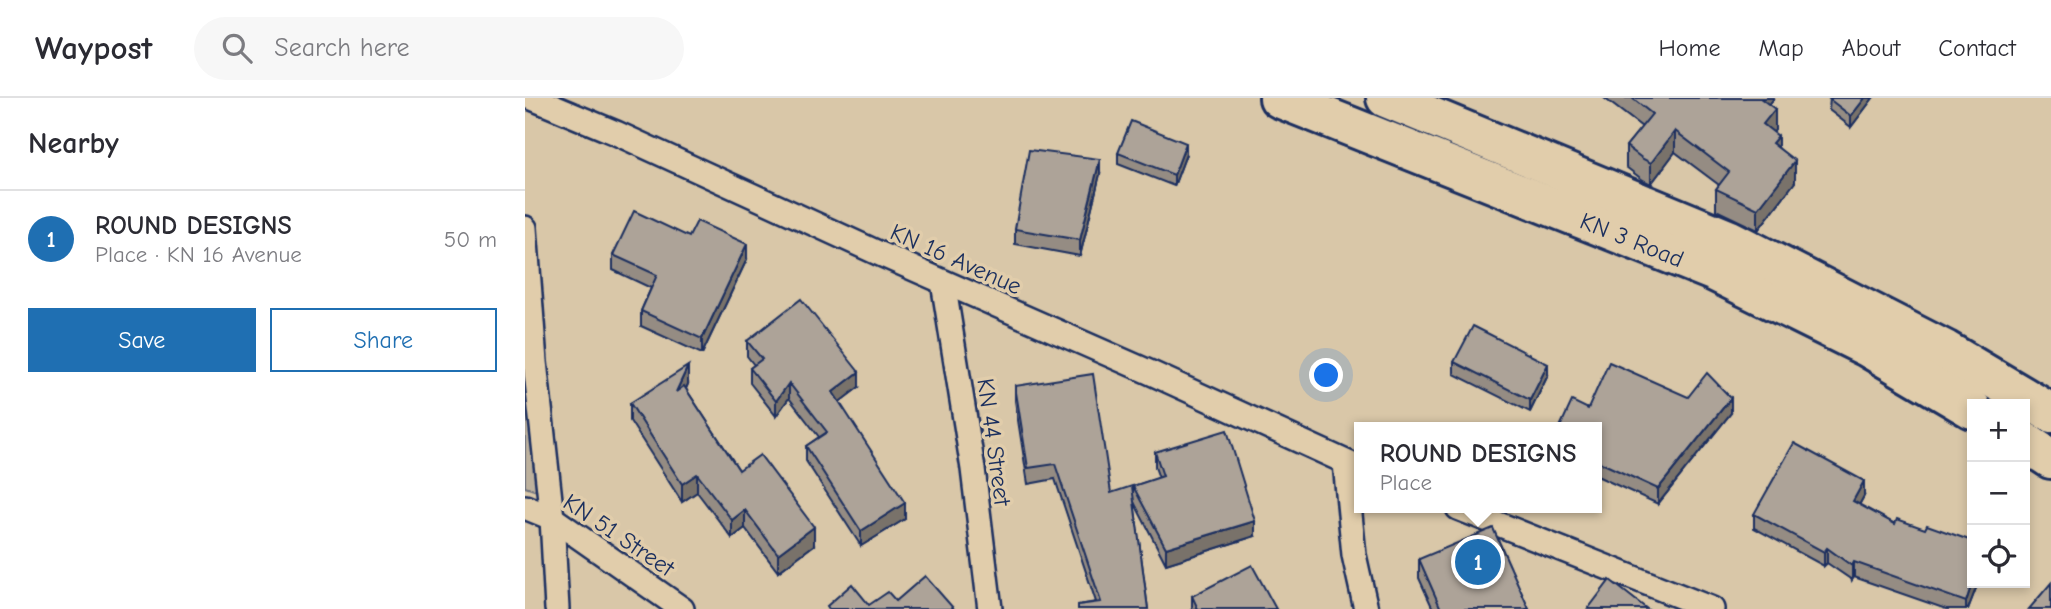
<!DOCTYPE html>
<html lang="en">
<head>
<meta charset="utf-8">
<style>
  body { margin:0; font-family:"Comic Neue",sans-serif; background:#f7f7f7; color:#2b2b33 }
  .controls { position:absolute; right:21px; bottom:21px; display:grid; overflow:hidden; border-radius:0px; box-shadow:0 4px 10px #0003 }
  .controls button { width:63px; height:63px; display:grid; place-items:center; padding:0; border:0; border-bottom:2px solid #e1e1e2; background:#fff; color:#2b2b33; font:35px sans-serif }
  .you { position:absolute; left:802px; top:278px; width:24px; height:24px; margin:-18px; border:5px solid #fff; border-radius:50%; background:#1a73e8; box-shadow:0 0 0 10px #1a73e833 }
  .badge { display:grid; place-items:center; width:46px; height:46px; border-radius:50%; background:#1f6fb2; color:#fff; font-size:23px; font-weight:700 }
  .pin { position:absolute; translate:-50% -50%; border:4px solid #fff; box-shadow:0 2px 7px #0006 }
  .popup { position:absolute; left:829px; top:324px; width:248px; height:91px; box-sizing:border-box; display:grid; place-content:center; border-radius:0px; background:#fff; filter:drop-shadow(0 2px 5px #0005); font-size:23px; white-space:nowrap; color:#7c7c81 }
  .popup b { font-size:26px; color:#2b2b33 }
  .popup::after { content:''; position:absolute; left:50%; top:100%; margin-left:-14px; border:14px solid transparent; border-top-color:#fff }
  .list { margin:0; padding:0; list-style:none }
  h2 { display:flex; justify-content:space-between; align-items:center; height:91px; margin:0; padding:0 28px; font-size:30px }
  h2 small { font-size:23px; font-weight:400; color:#7c7c81 }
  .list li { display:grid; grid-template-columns:46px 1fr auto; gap:21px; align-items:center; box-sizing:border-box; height:98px; padding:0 28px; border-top:2px solid #e1e1e2 }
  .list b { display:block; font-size:26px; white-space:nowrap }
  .list p { margin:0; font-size:23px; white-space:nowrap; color:#7c7c81 }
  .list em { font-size:23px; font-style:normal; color:#7c7c81 }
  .actions { display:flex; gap:14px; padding:21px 28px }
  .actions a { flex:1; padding:16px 0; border:2px solid #1f6fb2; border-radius:0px; text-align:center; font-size:24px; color:#1f6fb2 }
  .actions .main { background:#1f6fb2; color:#fff }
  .icon { flex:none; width:38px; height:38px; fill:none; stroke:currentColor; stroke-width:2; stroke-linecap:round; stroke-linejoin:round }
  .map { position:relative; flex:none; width:1526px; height:511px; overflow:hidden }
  header { display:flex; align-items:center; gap:42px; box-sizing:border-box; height:98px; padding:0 35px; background:#fff; border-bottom:2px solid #e1e1e2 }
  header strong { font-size:33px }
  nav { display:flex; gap:38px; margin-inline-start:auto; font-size:24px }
  .search { width:490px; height:63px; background:#f7f7f7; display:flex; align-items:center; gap:18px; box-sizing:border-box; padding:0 24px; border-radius:38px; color:#7c7c81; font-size:26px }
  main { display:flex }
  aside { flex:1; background:#fff }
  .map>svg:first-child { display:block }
</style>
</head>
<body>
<header>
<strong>Waypost</strong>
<div class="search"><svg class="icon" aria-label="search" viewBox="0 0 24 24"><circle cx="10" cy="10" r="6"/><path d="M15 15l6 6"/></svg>Search here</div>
<nav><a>Home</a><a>Map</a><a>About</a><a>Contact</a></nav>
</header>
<main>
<aside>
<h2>Nearby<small></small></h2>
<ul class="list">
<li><span class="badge">1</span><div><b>ROUND DESIGNS</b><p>Place · KN 16 Avenue</p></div><em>50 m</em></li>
</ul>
<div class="actions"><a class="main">Save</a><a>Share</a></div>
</aside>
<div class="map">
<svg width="1526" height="511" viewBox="0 0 1526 511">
  <rect width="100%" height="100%" fill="#d9c7a8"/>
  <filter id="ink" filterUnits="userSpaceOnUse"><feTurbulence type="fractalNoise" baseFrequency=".0143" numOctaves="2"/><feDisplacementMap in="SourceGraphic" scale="14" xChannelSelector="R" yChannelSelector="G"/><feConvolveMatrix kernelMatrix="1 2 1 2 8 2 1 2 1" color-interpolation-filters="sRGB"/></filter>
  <g filter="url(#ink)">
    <polygon fill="#bdb19d" stroke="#6c707e" stroke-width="2" points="0,260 12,393 0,389"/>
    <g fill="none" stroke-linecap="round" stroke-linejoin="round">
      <g stroke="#1b2f5e" stroke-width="28">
        <g id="street">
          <polyline points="7,0 91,35 353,155 624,274 834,370"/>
          <polyline points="0,130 10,264 27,420 32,511"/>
          <polyline points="418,184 448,371 465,511"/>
          <polyline points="820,365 829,457 841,511"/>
          <polyline points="0,409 27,420 157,511"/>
          <polyline points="933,410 1187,511"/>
        </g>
      </g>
      <g stroke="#1b2f5e" stroke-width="44">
        <g id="highway">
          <polyline points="754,0 1188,173 1342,249 1447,311"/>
          <polyline points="861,0 1203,141 1420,252 1526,315"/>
          <polyline points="1500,344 1526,361"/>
        </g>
      </g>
      <use href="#street" stroke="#e1cdab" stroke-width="23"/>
      <use href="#highway" stroke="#e1cdab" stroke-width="38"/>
    </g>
    <g fill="#958c83" stroke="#1b2f5e" stroke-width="2">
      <polygon points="1079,0 1249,0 1244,7 1250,32 1248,34 1253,49 1270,84 1233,132 1191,112 1191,91 1194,87 1150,54 1126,86 1118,82 1101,69 1101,48 1117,29"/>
      <polygon points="1305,0 1348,0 1326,29 1304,12"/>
      <polygon points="593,55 661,56 649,88 593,66"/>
      <polygon points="575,76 555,158 490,146 490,131"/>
      <polygon points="164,139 222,161 177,256 116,228 116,213 126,190 88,172 88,157"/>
      <polygon points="222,243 334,289 314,304 380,421 336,448 281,363 281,348 294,339 264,300 251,318 225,285 225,270 229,267 222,258"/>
      <polygon points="929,264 1023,277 1005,314 929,276"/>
      <polygon points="163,286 161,291 214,372 289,447 253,474 220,430 207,440 172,394 157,404 105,323 105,305"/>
      <polygon points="490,288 586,395 608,400 608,388 634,380 630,369 630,354 730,438 641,466 609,404 623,511 553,511 553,507 571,504 530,381 503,386 490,303"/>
      <polygon points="1163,299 1206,315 1133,406 1072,378 1072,329 1063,311"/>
      <polygon points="1339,398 1334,407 1447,485 1453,485 1443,511 1421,511 1329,479 1327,482 1302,465 1299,468 1229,430 1229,416"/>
      <polygon points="894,461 1004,511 908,511 894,480"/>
      <polygon points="667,498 751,511 667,511"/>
    </g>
    <g fill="#79726a" stroke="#1b2f5e" stroke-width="2">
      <polygon points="1234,0 1249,0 1234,20"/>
      <polygon points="1340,0 1348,0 1326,29 1326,18"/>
      <polygon points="1250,11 1250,32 1238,47 1238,26"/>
      <polygon points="1150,33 1150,54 1126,86 1126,65"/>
      <polygon points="1253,38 1253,59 1247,45"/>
      <polygon points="661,45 661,56 649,88 649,77"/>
      <polygon points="575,61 575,76 555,158 555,142"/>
      <polygon points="1270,63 1270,84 1233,132 1233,111"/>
      <polygon points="222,146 222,161 177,256 177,241"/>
      <polygon points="1023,266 1023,277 1005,314 1005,302"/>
      <polygon points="163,268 163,286 151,313 151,294"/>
      <polygon points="334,274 334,289 308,309 308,294"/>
      <polygon points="264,285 264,300 251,318 251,303"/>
      <polygon points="1206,300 1206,315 1133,406 1133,391"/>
      <polygon points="172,376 172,394 157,404 157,386"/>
      <polygon points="1339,383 1339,398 1328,418 1328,403"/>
      <polygon points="380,405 380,421 336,448 336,433"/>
      <polygon points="220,412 220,430 207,440 207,422"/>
      <polygon points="730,423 730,438 641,466 641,450"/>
      <polygon points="289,429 289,447 253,474 253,456"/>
      <polygon points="1302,450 1302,465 1299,468 1299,454"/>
      <polygon points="1329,464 1329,479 1327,482 1327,468"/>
      <polygon points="1447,485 1453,485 1443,511 1441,511 1441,504"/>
    </g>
    <g fill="#ada398" stroke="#1b2f5e" stroke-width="2">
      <polygon points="1107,0 1235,0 1250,11 1238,26 1253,38 1247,45 1270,63 1233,111 1191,91 1204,74 1150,33 1126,65 1118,61 1101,48 1127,16"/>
      <polygon points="1305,0 1340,0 1326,18 1304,1"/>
      <polygon points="606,23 661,45 649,77 593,55"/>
      <polygon points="504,52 575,61 555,142 490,131"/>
      <polygon points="109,113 164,139 172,123 222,146 177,241 116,213 132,177 88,157"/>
      <polygon points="276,201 334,274 308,294 380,405 336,433 281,348 302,334 264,285 251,303 225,270 237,261 222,243"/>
      <polygon points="948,228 1023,266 1005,302 929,264"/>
      <polygon points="1084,264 1163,299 1182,275 1206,300 1133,391 1072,363 1072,329 1035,329 1047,303 1063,311"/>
      <polygon points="163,268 151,294 159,288 214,372 235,357 289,429 253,456 220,412 207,422 172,376 157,386 105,305"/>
      <polygon points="568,276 586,395 607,388 623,511 553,511 553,507 576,504 530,366 503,370 490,288"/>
      <polygon points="702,332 730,423 641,450 608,388 638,378 630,354"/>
      <polygon points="1269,345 1339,383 1328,403 1370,426 1372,421 1400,431 1402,427 1447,443 1447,485 1441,504 1329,464 1327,468 1302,450 1299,454 1229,416"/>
      <polygon points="968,430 1004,511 916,511 894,461"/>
      <polygon points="727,467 751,511 673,511 667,498"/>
      <polygon points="400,478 429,511 304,511 302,508 327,486 344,507 363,494 371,503"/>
      <polygon points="1085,482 1122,511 1063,511"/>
      <polygon points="1526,485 1526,511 1504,511"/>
    </g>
  </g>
  <g text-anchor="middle" stroke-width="7" stroke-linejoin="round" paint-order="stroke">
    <g font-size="24" fill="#1b2f5e" stroke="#e1cdab">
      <text transform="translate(1107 142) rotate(22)" y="8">KN 3 Road</text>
      <text transform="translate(431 161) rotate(24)" y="8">KN 16 Avenue</text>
      <text transform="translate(469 344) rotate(82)" y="8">KN 44 Street</text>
      <text transform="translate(94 437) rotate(34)" y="8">KN 51 Street</text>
    </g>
  </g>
</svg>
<div class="controls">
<button>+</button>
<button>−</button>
<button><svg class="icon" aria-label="locate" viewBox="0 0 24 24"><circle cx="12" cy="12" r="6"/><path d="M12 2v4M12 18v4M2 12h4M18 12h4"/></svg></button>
</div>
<div class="you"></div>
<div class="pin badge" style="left:953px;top:464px">1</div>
<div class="popup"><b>ROUND DESIGNS</b>Place</div>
</div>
</main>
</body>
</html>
